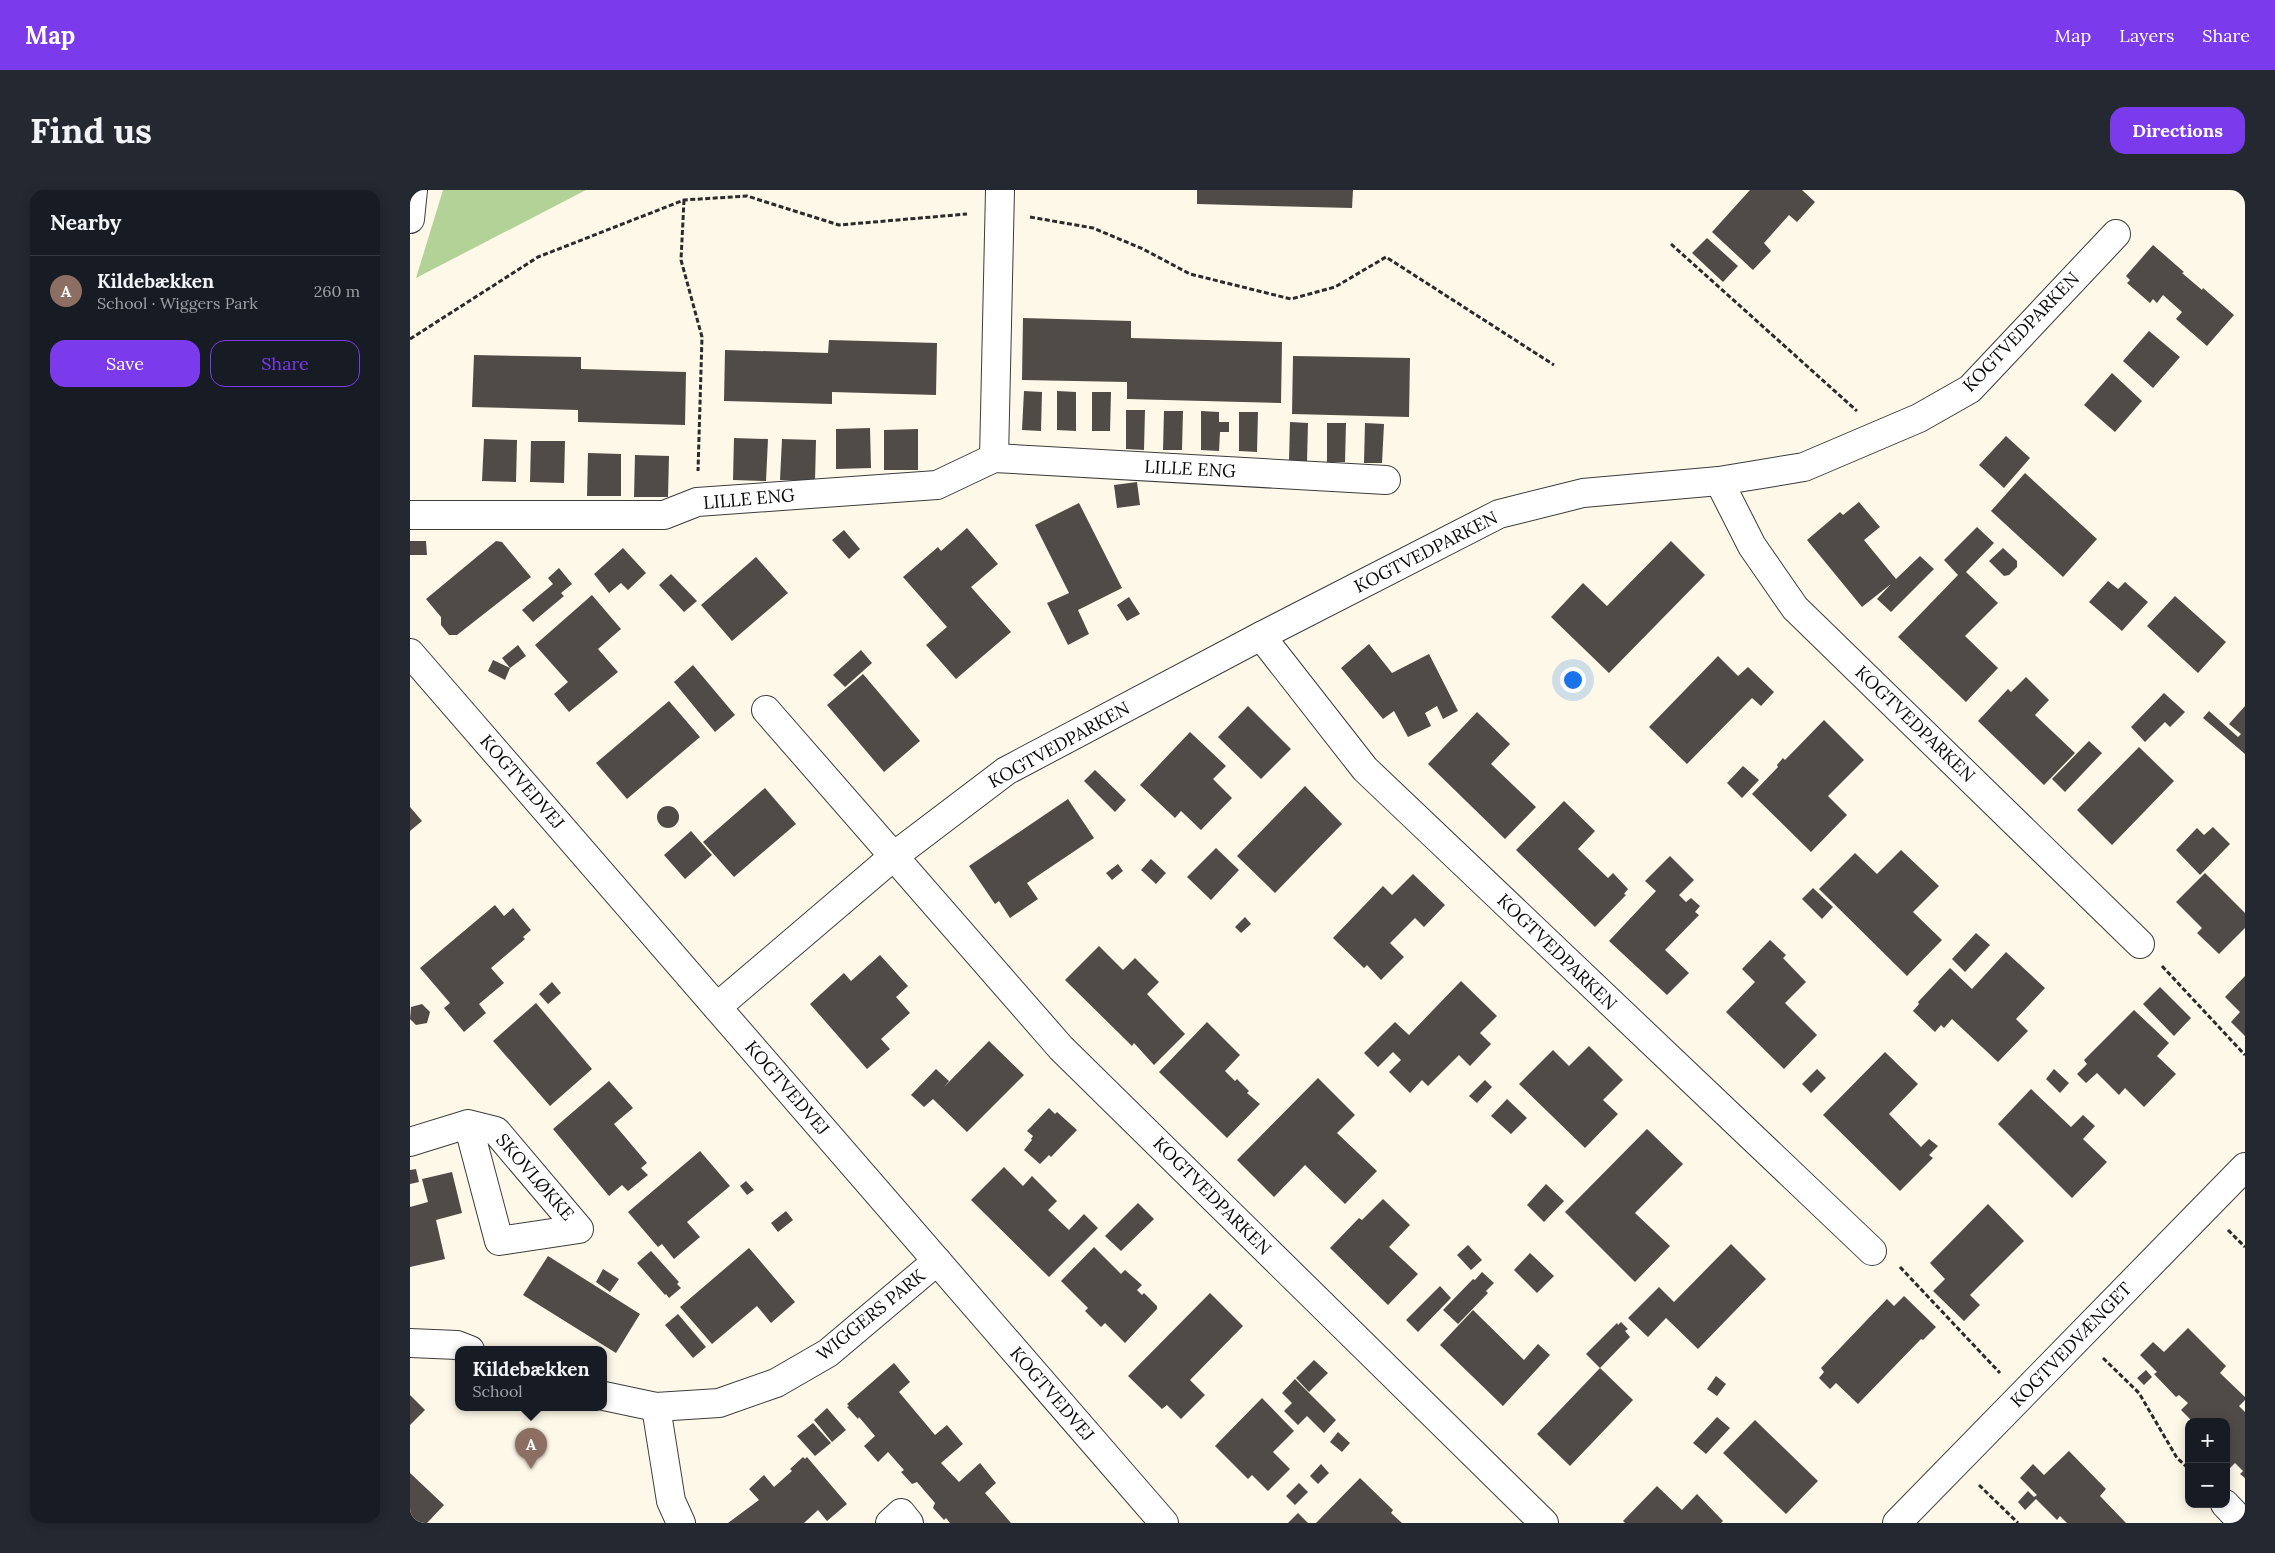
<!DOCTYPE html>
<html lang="en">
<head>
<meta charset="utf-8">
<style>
  body { margin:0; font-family:Lora,serif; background:#242831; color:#f1f3f6 }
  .controls { position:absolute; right:15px; bottom:15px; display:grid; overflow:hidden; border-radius:10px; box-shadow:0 2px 12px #0003 }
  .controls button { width:45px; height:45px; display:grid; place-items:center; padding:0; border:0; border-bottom:1px solid #363941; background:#171b24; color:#f1f3f6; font:25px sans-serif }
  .you { position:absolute; left:1162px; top:489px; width:18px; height:18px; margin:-12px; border:4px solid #fff; border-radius:50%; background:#1a73e8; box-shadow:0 0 0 8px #1a73e833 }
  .badge { display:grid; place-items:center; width:32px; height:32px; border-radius:50%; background:#7c3aed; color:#fff; font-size:16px; font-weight:700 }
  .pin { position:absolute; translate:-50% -41px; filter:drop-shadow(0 1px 2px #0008) }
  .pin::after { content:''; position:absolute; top:26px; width:18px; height:15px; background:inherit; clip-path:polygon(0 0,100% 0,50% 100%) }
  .popup { position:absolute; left:45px; top:1156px; width:152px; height:65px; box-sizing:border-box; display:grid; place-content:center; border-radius:10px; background:#171b24; filter:drop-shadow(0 1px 4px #0005); font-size:16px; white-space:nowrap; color:#9ea1a6 }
  .popup b { font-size:19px; color:#f1f3f6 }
  .popup::after { content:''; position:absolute; left:50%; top:100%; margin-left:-10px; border:10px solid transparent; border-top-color:#171b24 }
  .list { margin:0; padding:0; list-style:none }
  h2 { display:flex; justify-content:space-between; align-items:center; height:65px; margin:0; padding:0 20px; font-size:21px }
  h2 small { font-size:16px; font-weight:400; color:#9ea1a6 }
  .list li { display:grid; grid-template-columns:32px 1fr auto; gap:15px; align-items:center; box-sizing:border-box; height:70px; padding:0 20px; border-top:1px solid #363941 }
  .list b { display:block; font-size:19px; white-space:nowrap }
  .list p { margin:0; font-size:16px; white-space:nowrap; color:#9ea1a6 }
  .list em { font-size:16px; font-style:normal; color:#9ea1a6 }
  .actions { display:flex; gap:10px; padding:15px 20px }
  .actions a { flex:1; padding:11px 0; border:1px solid #7c3aed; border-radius:15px; text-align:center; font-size:18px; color:#7c3aed }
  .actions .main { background:#7c3aed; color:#fff }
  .map { position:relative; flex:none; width:1835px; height:1333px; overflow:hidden; border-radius:15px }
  header { display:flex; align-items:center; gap:30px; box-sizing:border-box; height:70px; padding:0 25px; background:#7c3aed; color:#fff }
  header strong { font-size:24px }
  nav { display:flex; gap:28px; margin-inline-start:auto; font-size:18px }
  .intro { display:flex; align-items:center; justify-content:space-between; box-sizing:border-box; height:120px; padding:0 30px }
  h1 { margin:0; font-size:35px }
  .button { padding:12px 22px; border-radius:15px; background:#7c3aed; color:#fff; font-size:18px; font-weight:700 }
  main { display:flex; gap:30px; padding:0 30px }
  aside { flex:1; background:#171b24; border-radius:15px; box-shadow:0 2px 12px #0003 }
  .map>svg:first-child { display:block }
</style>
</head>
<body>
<header>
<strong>Map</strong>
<nav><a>Map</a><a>Layers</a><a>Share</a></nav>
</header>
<div class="intro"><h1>Find us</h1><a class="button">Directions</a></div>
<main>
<aside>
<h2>Nearby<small></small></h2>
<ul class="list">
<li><span class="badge" style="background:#8d6e63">A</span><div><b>Kildebækken</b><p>School · Wiggers Park</p></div><em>260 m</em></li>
</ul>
<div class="actions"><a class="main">Save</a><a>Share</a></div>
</aside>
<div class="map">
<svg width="1835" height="1333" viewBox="0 0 1835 1333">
  <rect width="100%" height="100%" fill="#fdf8e8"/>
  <polygon fill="#b3d297" points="33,0 176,0 6,88"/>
  <g fill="#514b47">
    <polygon points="787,0 943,0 942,18 787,14"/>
    <polygon points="1340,0 1392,0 1405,12 1387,32 1379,25 1354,53 1361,61 1343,80 1302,42"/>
    <polygon points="1297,48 1328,76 1313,92 1282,63"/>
    <polygon points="1743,55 1774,82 1772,83 1792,100 1793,98 1824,125 1797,156 1766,129 1772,122 1753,105 1747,113 1743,109 1740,113 1717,93 1720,90 1716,86"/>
    <polygon points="613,128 721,131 721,148 872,152 871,213 717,209 717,192 612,190"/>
    <polygon points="1739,141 1770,167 1743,198 1713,171"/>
    <polygon points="419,150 527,153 526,205 422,202 422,214 314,211 315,160 418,163"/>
    <polygon points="64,165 171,167 171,179 276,182 275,235 168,232 168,220 62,217"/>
    <polygon points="883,166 1000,168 999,227 882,224"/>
    <polygon points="1702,183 1732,211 1705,242 1674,215"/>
    <polygon points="614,201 632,202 631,241 612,240"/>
    <polygon points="647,201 666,202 666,241 647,240"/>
    <polygon points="682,202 701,202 700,241 682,241"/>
    <polygon points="716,220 735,220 734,260 716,259"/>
    <polygon points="754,221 773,221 772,260 753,260"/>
    <polygon points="791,221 809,222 809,232 819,232 819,242 810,242 809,261 791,260"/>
    <polygon points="829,222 848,222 847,262 829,261"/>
    <polygon points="880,232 898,233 897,272 879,271"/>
    <polygon points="917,233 936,233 935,272 917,272"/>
    <polygon points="955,233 974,234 972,273 954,273"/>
    <polygon points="460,238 461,278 426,279 426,239"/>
    <polygon points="508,239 508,280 474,280 474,240"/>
    <polygon points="1596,246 1620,268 1594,298 1569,275"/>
    <polygon points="324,248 358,249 356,291 323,290"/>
    <polygon points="74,249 107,250 106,292 72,291"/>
    <polygon points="372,249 406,250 405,291 370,290"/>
    <polygon points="121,251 155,251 154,293 120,292"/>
    <polygon points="178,263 211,264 211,306 177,306"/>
    <polygon points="225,265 259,266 258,307 224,307"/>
    <polygon points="1615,283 1687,349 1653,387 1581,321"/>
    <polygon points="727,292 730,315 707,318 704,295"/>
    <polygon points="1449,312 1470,337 1454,350 1486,389 1510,366 1524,379 1481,422 1467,409 1481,394 1452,417 1397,350 1430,322 1433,325"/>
    <polygon points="669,313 712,398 668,420 679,444 658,455 637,413 659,403 625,335"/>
    <polygon points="1567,337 1584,353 1556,382 1588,413 1555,446 1588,478 1556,512 1488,447 1548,385 1534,370"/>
    <polygon points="557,338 588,374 561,397 601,442 546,489 516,455 537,437 493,387 528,357 531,361"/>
    <polygon points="434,340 450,359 439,369 422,350"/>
    <polygon points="0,351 16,351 17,365 0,365"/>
    <polygon points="86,351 92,352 121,387 47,445 39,445 31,435 31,427 16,409"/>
    <polygon points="1261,351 1295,385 1199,483 1141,427 1173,393 1197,416"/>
    <polygon points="213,358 236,383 218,400 211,393 199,403 184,384"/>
    <polygon points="1593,358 1607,371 1607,377 1599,385 1594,386 1579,371"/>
    <polygon points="346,367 378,403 322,451 291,415"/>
    <polygon points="149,378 162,394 151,403 154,406 123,432 112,420 143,394 138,388"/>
    <polygon points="261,384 287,411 274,422 249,395"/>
    <polygon points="1698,391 1708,399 1715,392 1738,412 1712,441 1679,412"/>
    <polygon points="182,405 211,439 188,459 208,482 159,522 144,504 158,492 125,455"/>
    <polygon points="1765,406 1816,452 1788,483 1737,436"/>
    <polygon points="719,407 730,424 717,431 707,415"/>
    <polygon points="959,454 982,483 1019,464 1048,521 1033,529 1027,516 1015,523 1021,536 998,547 984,521 973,529 931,478"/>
    <polygon points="108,455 116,466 100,478 92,468"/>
    <polygon points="451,460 462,473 435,497 423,485"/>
    <polygon points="1308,466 1328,486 1338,477 1364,502 1351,516 1342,508 1277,574 1239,537"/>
    <polygon points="83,470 100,478 95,490 78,481"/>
    <polygon points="283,475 325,525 305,542 264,492"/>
    <polygon points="453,484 510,551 474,582 417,515"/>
    <polygon points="1616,487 1639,510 1625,525 1665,563 1634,595 1568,531 1598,499 1601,502"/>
    <polygon points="1754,503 1775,522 1760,537 1755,532 1735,552 1721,537"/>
    <polygon points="259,511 290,547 217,609 186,573"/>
    <polygon points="838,516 881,559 851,589 808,547"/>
    <polygon points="1835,516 1835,564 1793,528 1799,521 1828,547 1831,544 1819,534"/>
    <polygon points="1067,522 1100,554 1081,574 1126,617 1095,649 1018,574"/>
    <polygon points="1414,530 1454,570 1418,606 1437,625 1401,662 1342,604 1368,577 1367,575 1373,568 1375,570"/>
    <polygon points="780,542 816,576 803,589 822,608 791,640 771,621 765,628 730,595"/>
    <polygon points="1679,551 1692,563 1655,602 1642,589"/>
    <polygon points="1729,557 1764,591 1702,655 1667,620"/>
    <polygon points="1333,576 1349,590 1332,608 1317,593"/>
    <polygon points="685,580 716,610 705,622 674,591"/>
    <polygon points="895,596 932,634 865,703 827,666"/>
    <polygon points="355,598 386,634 324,687 293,652"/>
    <polygon points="658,609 684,648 617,693 628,709 600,728 589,711 585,714 559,676"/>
    <polygon points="1154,611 1185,641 1168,659 1198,688 1203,683 1218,699 1214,704 1216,705 1185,737 1106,660"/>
    <circle cx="258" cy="627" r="11"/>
    <polygon points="0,617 12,631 0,641"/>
    <polygon points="1803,637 1820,654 1790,685 1766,660 1787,638 1794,645"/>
    <polygon points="281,641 302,665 275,689 254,665"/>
    <polygon points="806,658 829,680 801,710 777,687"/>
    <polygon points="1491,660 1529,696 1503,722 1532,750 1497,786 1409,699 1445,663 1467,684"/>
    <polygon points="1260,666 1284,690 1269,705 1276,712 1281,708 1290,716 1285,722 1289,725 1255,760 1279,783 1257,805 1199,751 1246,701 1235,691"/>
    <polygon points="741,669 756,683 746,694 731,680"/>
    <polygon points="708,674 713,681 702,690 696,683"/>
    <polygon points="1795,683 1835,723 1835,738 1809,764 1787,743 1792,738 1766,712"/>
    <polygon points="1003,684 1035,715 1014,737 1005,728 980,753 994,767 971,790 957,775 954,778 923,748 973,696 982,705"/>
    <polygon points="1403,698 1423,717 1412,729 1392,709"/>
    <polygon points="85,715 94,726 103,718 121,740 113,747 115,749 81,778 94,793 69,814 76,823 54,842 34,818 40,813 10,778"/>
    <polygon points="835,727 841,734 831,743 825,737"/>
    <polygon points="1566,743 1580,755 1555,782 1542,769"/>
    <polygon points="1360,750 1376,765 1373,768 1396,792 1375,813 1407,845 1374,879 1316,822 1345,792 1332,779"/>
    <polygon points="689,756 713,780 725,768 749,792 737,804 775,844 744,875 724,853 722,856 655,790"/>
    <polygon points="1596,762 1635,798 1606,829 1618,841 1588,872 1542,829 1534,838 1531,835 1525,842 1503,821 1509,814 1508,812 1540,778 1562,799"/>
    <polygon points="470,765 498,796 486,807 500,823 471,849 480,859 457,879 400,814 434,783 441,791"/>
    <polygon points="1835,786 1835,846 1821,832 1830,822 1815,807"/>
    <polygon points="1051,791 1087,826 1070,843 1081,854 1060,876 1049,865 1018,896 1012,890 1000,903 979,882 991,870 983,862 968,877 954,863 985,832 999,845"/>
    <polygon points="142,792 151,803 138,814 129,804"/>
    <polygon points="1750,797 1781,828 1764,846 1733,814"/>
    <polygon points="126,813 182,879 140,916 83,851"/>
    <polygon points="12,814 20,822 17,833 6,835 0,829 1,817"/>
    <polygon points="1724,820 1759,853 1747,866 1766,884 1734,917 1715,898 1709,905 1687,883 1676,893 1667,884 1677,874 1674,870"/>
    <polygon points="797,832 830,865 815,881 825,891 827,889 839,901 837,903 850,914 817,948 749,882"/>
    <polygon points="579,851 614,885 557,942 523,909 514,917 501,905 526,879 539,891 534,897"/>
    <polygon points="1179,856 1213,890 1193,910 1208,924 1175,958 1109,894 1143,860 1159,876"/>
    <polygon points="1475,862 1508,894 1479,924 1511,957 1519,949 1528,956 1519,965 1523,968 1490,1001 1413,925"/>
    <polygon points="1407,879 1416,888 1401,903 1392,894"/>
    <polygon points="1644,879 1659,893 1650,903 1636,889"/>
    <polygon points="908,888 945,925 927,943 967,981 935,1014 895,975 864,1007 827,970"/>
    <polygon points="1075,890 1082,897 1067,913 1059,906"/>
    <polygon points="199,891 223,918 204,934 237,973 231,978 238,985 218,1001 212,995 199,1006 143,939"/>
    <polygon points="1621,899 1661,937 1673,925 1685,936 1673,949 1697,972 1662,1008 1588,934"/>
    <polygon points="1097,909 1117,928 1101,944 1081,926"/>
    <polygon points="639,918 645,924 647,922 667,940 641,967 639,965 630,974 614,960 622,950 621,949 623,946 617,941"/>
    <polygon points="1237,939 1273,974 1225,1023 1260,1056 1225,1092 1155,1022"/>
    <polygon points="290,961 320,996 277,1032 290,1047 264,1069 252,1054 248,1057 218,1022"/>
    <polygon points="594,977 613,996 622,986 647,1011 638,1020 659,1040 674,1024 688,1038 639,1087 561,1010"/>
    <polygon points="6,979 9,992 0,994 0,980"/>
    <polygon points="42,982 52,1023 26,1030 35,1069 0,1077 0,1017 18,1012 12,989"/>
    <polygon points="336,991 344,1000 337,1005 330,996"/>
    <polygon points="1136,994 1154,1011 1134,1032 1117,1015"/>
    <polygon points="973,1009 1000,1035 979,1057 1008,1084 978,1115 920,1058 949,1028 952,1030"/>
    <polygon points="728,1013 744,1029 711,1061 695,1046"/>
    <polygon points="1578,1014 1614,1051 1560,1105 1570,1115 1554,1131 1523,1101 1535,1089 1520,1073"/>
    <polygon points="376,1021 383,1030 368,1042 361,1033"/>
    <polygon points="1321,1054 1356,1089 1288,1159 1256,1128 1238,1147 1218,1128 1249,1097 1264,1112"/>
    <polygon points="1058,1055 1072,1070 1061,1080 1047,1065"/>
    <polygon points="684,1057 711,1084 715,1080 732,1095 727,1100 732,1105 734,1103 747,1116 747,1119 715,1153 695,1133 691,1137 675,1121 678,1118 651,1091"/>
    <polygon points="339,1058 385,1112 361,1133 347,1116 302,1154 270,1117"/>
    <polygon points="241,1061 269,1092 267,1094 271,1098 259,1108 256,1104 255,1105 227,1073"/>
    <polygon points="1120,1063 1144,1086 1127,1103 1104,1080"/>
    <polygon points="138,1066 230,1124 206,1163 113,1105"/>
    <polygon points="193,1079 209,1089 200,1102 186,1092"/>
    <polygon points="1072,1082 1084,1093 1076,1101 1078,1103 1048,1134 1033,1120 1063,1089 1065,1090"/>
    <polygon points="1030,1096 1041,1108 1008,1142 996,1130"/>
    <polygon points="800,1103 833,1136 780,1190 795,1205 771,1229 757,1215 752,1219 718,1186"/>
    <polygon points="1494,1106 1526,1137 1513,1150 1511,1149 1448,1214 1426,1193 1420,1199 1409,1188 1414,1182 1411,1178 1477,1109 1484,1116"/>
    <polygon points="1063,1120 1114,1170 1128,1154 1140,1165 1093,1216 1030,1155"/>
    <polygon points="268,1124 296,1157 283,1168 255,1135"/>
    <polygon points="1211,1132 1218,1139 1215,1141 1220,1147 1190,1178 1176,1164 1207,1133 1208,1135"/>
    <polygon points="1778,1138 1816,1176 1810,1183 1835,1207 1835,1210 1829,1216 1835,1222 1835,1288 1830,1284 1833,1281 1825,1273 1818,1280 1816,1278 1816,1232 1779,1232 1781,1230 1771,1220 1778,1213 1769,1205 1766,1207 1744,1184 1747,1182 1730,1165 1743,1152 1754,1162"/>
    <polygon points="904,1170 918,1183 899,1202 886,1188"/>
    <polygon points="484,1173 500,1192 489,1202 525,1245 537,1235 553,1254 531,1273 549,1292 570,1273 586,1293 575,1303 601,1333 540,1333 536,1328 534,1330 523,1318 525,1313 507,1292 502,1294 491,1282 494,1280 478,1262 468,1272 454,1256 465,1246 449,1227 448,1229 437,1217 439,1216 437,1214"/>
    <polygon points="1190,1178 1223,1210 1160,1276 1127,1244"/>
    <polygon points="1736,1180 1742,1187 1734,1195 1727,1188"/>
    <polygon points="1306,1186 1316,1194 1307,1206 1297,1199"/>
    <polygon points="885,1189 926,1230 914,1243 897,1226 888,1235 874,1221 882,1213 872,1203"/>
    <polygon points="0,1205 15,1220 0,1235"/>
    <polygon points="852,1208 884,1241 863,1262 880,1279 858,1301 842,1285 838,1289 805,1256"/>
    <polygon points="417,1218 436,1240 422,1252 404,1230"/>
    <polygon points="1307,1227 1320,1238 1296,1264 1283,1253"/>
    <polygon points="1345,1230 1408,1291 1376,1324 1313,1263"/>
    <polygon points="403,1233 421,1253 405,1266 387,1246"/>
    <polygon points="928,1242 940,1253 932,1262 920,1252"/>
    <polygon points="1659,1261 1696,1299 1690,1306 1716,1333 1657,1333 1650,1326 1647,1330 1626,1309 1615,1320 1608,1312 1618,1301 1624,1307 1627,1305 1610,1288 1623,1274 1634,1285"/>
    <polygon points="393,1267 395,1269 397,1267 437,1314 417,1331 408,1320 394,1333 318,1333 349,1310 339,1299 354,1285 364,1297 382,1281 380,1279"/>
    <polygon points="911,1274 919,1283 908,1294 900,1286"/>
    <polygon points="0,1283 34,1315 17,1333 0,1333"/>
    <polygon points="950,1288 983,1320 981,1323 992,1333 906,1333"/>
    <polygon points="889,1293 898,1302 885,1315 876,1306"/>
    <polygon points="1247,1296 1272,1320 1287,1304 1313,1331 1311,1333 1215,1333 1213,1331"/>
    <polygon points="888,1323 898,1333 878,1333"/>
  </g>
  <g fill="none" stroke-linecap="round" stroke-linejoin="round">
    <g stroke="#3c3c3c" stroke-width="30">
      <g id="minor">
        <polyline points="0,29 3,0"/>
        <polyline points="584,268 590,0"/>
        <polyline points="1309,291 1342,356 1385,418 1730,754"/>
        <polyline points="0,325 254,325 287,312 527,295 584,268 976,290"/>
        <polyline points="851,446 955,579 1462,1061"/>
        <polyline points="356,520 651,858 1134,1333"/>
        <polyline points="307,817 484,666 596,581 851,446 1089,324 1173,303 1309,291 1394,277 1509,228 1560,199 1706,44"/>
        <polyline points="0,952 58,934 86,941 169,1039 89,1051 58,934"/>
        <polyline points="0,1153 47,1155 60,1160"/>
        <polyline points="194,1206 246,1217 309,1213 366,1193 418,1163 527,1071"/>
        <polyline points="246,1217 261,1311 271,1333"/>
        <polyline points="1815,1314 1833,1333"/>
        <polyline points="480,1333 491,1323 499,1333"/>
        <polyline points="1487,1333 1835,977"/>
      </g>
    </g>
    <g stroke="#3c3c3c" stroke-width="30">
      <polyline id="tertiary" points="0,463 754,1333"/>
    </g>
    <g stroke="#2b2b2b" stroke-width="3" stroke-dasharray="5 2.5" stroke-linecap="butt">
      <polyline points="274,10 271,70 292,147 288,281"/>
      <polyline points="620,27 683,38 733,59 780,84 881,109 925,97 976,67 1144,175"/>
      <polyline points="1261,54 1447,221"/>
      <polyline points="0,149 128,67 274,10 337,6 429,35 557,24"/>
      <polyline points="1752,776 1835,865"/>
      <polyline points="1818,1040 1835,1057"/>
      <polyline points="1490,1077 1590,1183"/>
      <polyline points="1693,1168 1729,1203 1767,1268 1779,1279"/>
      <polyline points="1569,1295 1608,1333"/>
    </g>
    <use href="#minor" stroke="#fff" stroke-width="28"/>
    <use href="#tertiary" stroke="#fff" stroke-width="28"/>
  </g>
  <g text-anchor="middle" stroke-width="5" stroke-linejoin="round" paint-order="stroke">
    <g font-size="18" fill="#090909" stroke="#fff">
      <text transform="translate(1611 142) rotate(-46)" y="6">KOGTVEDPARKEN</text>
      <text transform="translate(780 279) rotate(3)" y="6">LILLE ENG</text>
      <text transform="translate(339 309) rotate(-5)" y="6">LILLE ENG</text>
      <text transform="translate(1016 362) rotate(-27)" y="6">KOGTVEDPARKEN</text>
      <text transform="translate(1505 534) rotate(44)" y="6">KOGTVEDPARKEN</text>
      <text transform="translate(649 555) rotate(-29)" y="6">KOGTVEDPARKEN</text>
      <text transform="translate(112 592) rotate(49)" y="6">KOGTVEDVEJ</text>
      <text transform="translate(1147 762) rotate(44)" y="6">KOGTVEDPARKEN</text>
      <text transform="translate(377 898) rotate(49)" y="6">KOGTVEDVEJ</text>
      <text transform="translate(125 987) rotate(49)" y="6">SKOVLØKKE</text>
      <text transform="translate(802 1006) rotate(45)" y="6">KOGTVEDPARKEN</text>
      <text transform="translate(461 1125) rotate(-39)" y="6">WIGGERS PARK</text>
      <text transform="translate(1661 1155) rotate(-46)" y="6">KOGTVEDVÆNGET</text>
      <text transform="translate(642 1204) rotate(49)" y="6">KOGTVEDVEJ</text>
    </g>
  </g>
</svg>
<div class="controls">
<button>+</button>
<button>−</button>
</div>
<div class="you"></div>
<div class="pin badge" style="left:121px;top:1279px;background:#8d6e63">A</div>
<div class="popup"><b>Kildebækken</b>School</div>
</div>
</main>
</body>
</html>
